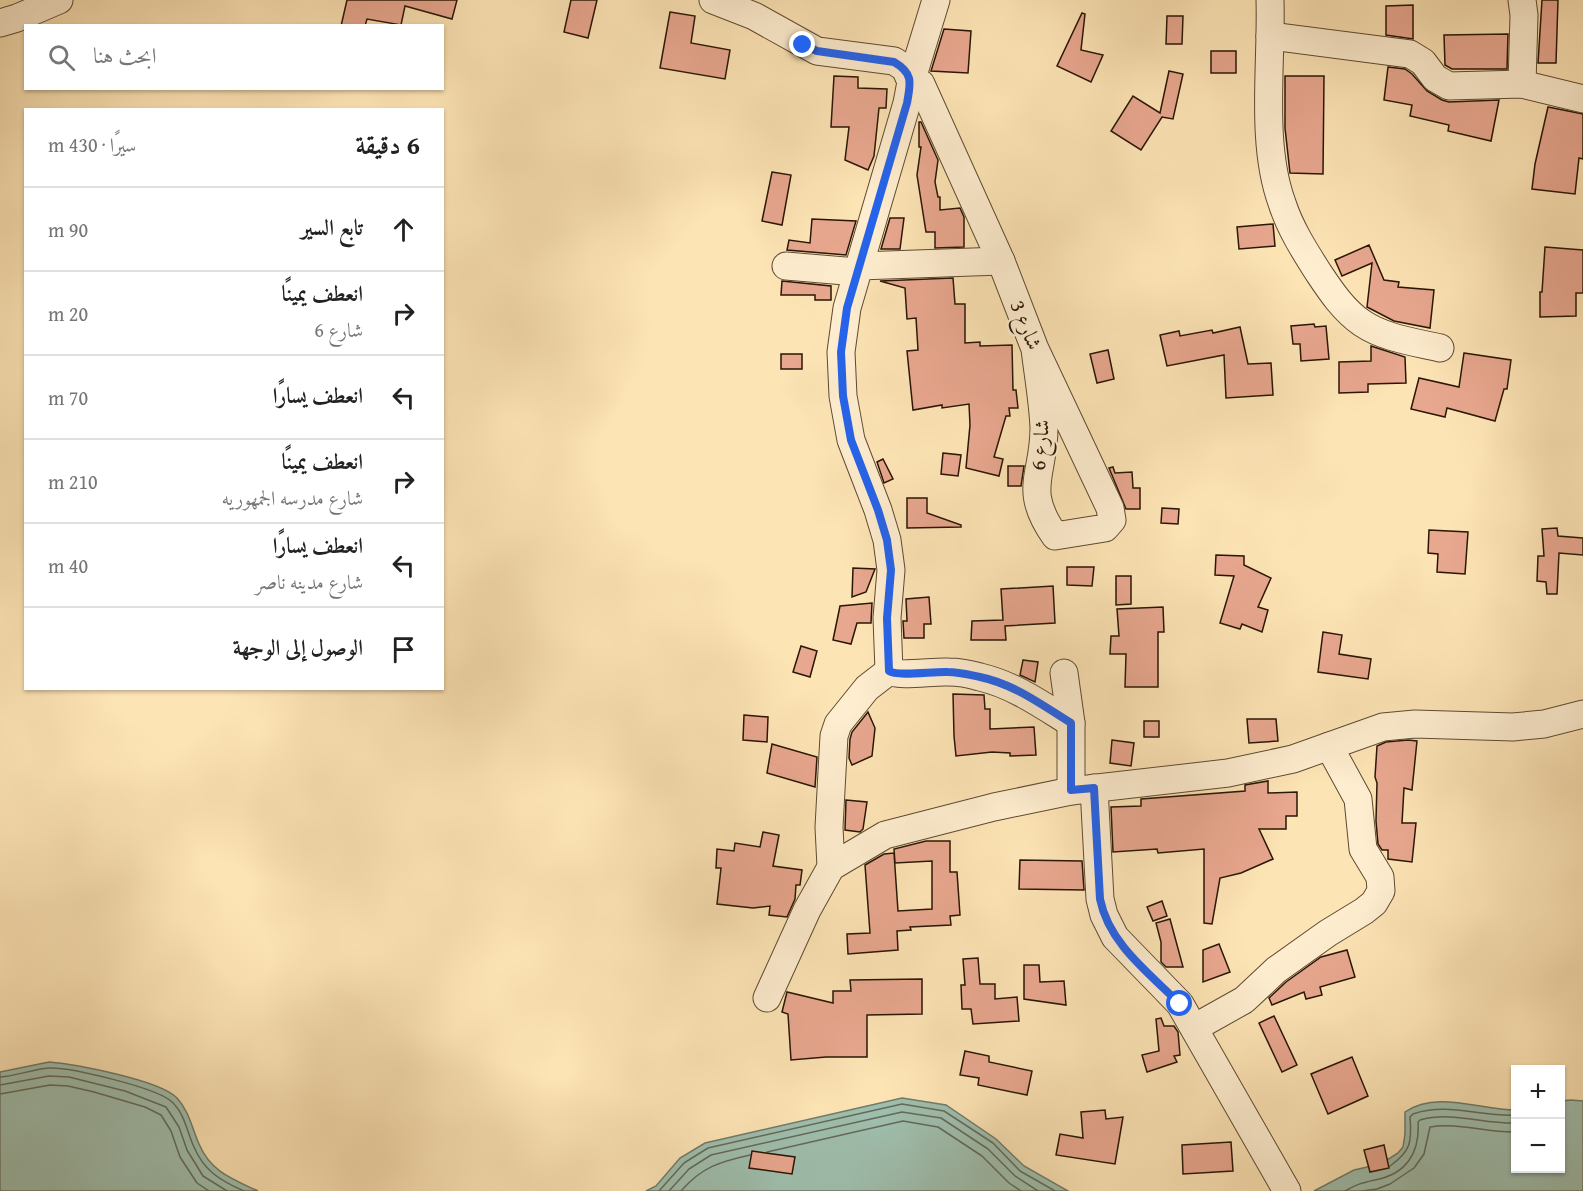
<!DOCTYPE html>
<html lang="ar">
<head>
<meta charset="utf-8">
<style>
  body { margin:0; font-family:"Gentium Book Plus",Amiri,serif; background:#f2f2f2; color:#222; direction:rtl }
  .controls { position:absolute; right:18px; bottom:18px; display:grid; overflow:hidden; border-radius:0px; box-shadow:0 2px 4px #0004 }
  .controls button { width:54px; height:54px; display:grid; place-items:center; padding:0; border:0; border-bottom:2px solid #e0e0e0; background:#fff; color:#222; font:30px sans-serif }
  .stop { position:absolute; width:18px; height:18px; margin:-14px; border:4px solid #2563eb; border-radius:50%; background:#fff }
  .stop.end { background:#2563eb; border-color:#fff; box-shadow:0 2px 6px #0008 }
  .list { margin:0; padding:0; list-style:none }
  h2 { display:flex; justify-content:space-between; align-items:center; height:78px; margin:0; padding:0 24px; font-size:26px }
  h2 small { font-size:20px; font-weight:400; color:#767676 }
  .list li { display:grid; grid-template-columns:39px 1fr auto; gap:18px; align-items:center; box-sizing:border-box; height:84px; padding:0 24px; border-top:2px solid #e0e0e0 }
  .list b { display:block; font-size:22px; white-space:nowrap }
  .list p { margin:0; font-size:20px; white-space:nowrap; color:#767676 }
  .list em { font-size:20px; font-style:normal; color:#767676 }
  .icon { flex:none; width:33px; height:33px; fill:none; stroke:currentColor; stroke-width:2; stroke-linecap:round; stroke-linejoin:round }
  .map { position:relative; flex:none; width:1583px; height:1191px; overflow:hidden; direction:ltr }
  .search { position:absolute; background:#fff; box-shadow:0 2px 4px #0004; left:24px; top:24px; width:420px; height:66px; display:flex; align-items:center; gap:15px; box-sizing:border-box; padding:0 21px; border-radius:0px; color:#767676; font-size:22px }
  .panel { position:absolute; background:#fff; box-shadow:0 2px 4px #0004; left:24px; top:108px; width:420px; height:582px; border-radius:0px; direction:rtl }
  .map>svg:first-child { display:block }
</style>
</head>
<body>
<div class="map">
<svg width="1583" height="1191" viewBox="0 0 1583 1191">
  <rect width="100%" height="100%" fill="#fde4b5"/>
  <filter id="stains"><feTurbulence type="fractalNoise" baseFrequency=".00333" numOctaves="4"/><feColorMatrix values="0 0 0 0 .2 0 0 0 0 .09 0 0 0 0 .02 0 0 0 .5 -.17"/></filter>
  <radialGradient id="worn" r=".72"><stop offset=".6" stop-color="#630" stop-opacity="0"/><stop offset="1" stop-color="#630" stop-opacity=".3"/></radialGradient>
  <g fill="#9fbfae" stroke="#707b6a" stroke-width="1.5">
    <path d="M49,1062C74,1064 160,1080 177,1098C189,1111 192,1128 199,1144C211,1172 232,1179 258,1191H0V1072Z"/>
    <polygon points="902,1098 946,1105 996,1139 1024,1166 1068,1191 646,1191 656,1186 680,1158 705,1143"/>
    <path d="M1571,1100L1583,1101V1191H1314L1354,1170L1381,1164L1398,1153L1403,1147L1405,1134V1112C1436,1090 1481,1110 1515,1110L1516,1168H1560L1561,1101Z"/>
  </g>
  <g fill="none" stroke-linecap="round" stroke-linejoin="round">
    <g stroke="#646a5a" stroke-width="1.5">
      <path d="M0,1077C17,1076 33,1069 49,1068C70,1067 158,1088 172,1102C185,1114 187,1132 194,1147C204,1171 221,1181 244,1191"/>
      <polyline points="0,1085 49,1076 69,1077 125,1091 166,1107 179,1127 187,1150 203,1176 227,1191"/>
      <polyline points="0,1094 50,1085 68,1086 94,1092 145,1107 161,1115 171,1131 180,1157 197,1183 209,1191"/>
      <polyline points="767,1152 903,1121 938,1127 982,1156 1009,1183 1021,1191"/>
      <path d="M1390,1166C1411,1151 1412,1142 1410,1117L1413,1114C1447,1102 1481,1117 1516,1115"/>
      <polyline points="659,1191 684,1163 708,1148 902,1104 944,1111 993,1143 1020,1171 1055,1191"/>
      <polyline points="669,1191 689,1169 711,1155 902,1112 941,1118 988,1149 1015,1176 1038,1191"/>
      <path d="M681,1191C702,1167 719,1162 750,1155"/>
      <path d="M1345,1191C1357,1184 1362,1183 1375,1180C1407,1174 1420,1152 1418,1122L1420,1120C1452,1111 1483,1124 1516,1123"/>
      <path d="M1362,1191L1377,1189L1390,1184L1414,1168L1424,1154L1430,1127C1458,1122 1487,1133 1516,1132"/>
    </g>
  </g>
  <g fill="#e8a78f" stroke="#291605" stroke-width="1.5">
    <polygon points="347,0 457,0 452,19 405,6 401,25 367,19 365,26 341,26"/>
    <polygon points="571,0 597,0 588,38 564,32"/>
    <polygon points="1542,0 1558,0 1556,63 1538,63"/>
    <polygon points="1413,5 1413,39 1386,35 1386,6"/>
    <polygon points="670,12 695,16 691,43 730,50 725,79 660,68"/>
    <polygon points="1082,13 1085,14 1081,50 1103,55 1091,82 1057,66"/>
    <polygon points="1167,16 1183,16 1182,44 1166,44"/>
    <polygon points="944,29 971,31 968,73 931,71"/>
    <polygon points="1508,34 1507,69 1452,69 1445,65 1444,35"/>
    <rect x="1211" y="51" width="25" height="22"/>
    <polygon points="1388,67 1405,69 1412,74 1427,91 1442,100 1449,102 1499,100 1491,141 1448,131 1449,125 1410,116 1412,105 1384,100"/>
    <polygon points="1169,71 1183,74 1173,119 1162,117 1141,150 1111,131 1133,96 1160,113"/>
    <polygon points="834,76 858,77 858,88 887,89 886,108 879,108 874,156 868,170 845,160 849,127 831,127"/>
    <polygon points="1285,76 1324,76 1323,174 1290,173 1285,128"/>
    <polygon points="1548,107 1583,114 1583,159 1579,158 1575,194 1532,189 1535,164"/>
    <polygon points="919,122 921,122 938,160 935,182 938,197 940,197 940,210 960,208 964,217 964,247 935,248 935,232 926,232 917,175 921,147 919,147"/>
    <polygon points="772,172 791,175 782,225 762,221"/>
    <polygon points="890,218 904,218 900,249 881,249"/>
    <polygon points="812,219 856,221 846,255 787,250 789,240 810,243"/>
    <polygon points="1273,224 1275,246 1239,249 1237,227"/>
    <polygon points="1369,245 1384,280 1399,282 1398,287 1434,290 1430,328 1394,321 1367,307 1372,263 1342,276 1335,260"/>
    <polygon points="1545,247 1583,250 1583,293 1576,293 1576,316 1540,317 1540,292 1542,292"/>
    <polygon points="953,278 955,304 965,304 965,343 980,342 980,346 1012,345 1013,390 1016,390 1018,408 1009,408 1010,416 1006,416 994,457 1003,459 999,476 966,468 970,425 969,404 942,408 942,405 913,410 907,351 918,350 916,318 907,319 905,288 880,281"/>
    <polygon points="782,281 831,286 831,300 815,300 815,295 781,295"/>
    <polygon points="1314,324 1315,327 1326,326 1329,359 1301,361 1300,344 1293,344 1291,326"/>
    <polygon points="1240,327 1248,364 1271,363 1273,395 1226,398 1224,355 1167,366 1160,335 1179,331 1180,336 1212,330 1213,333"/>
    <polygon points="1371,346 1405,357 1406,383 1368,384 1368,392 1339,393 1339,362 1371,361"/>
    <polygon points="1108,350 1114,379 1097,383 1090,354"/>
    <polygon points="1464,353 1511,360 1507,389 1504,389 1495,421 1447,408 1445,417 1411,409 1419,378 1459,387"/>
    <rect x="781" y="354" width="21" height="15"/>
    <polygon points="943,453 961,455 958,476 941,474"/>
    <polygon points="883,459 893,479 884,483 877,462"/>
    <polygon points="1008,466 1024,466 1021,486 1008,486"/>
    <polygon points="1113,467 1115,473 1132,472 1133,488 1140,488 1140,509 1126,509 1109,468"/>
    <polygon points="907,498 927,498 927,513 961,525 961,527 907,528"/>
    <polygon points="1162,508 1179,509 1178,524 1161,523"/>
    <polygon points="1557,528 1558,536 1583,538 1583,555 1559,553 1557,594 1547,594 1546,582 1537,581 1538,556 1544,556 1542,529"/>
    <polygon points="1429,530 1468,532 1465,574 1437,572 1438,554 1428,553"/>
    <polygon points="1216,555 1244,556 1244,565 1271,578 1258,607 1268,610 1262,632 1242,624 1240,629 1220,623 1234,576 1215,575"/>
    <polygon points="1067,567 1094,567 1092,586 1067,585"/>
    <polygon points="853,568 875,569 866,592 852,597"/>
    <polygon points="1116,576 1131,576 1131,604 1116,605"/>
    <polygon points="1053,586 1055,623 1005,626 1006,640 971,640 972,621 1003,620 1001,589"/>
    <polygon points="929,597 931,624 924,624 924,638 904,638 903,621 907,621 906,599"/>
    <polygon points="872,603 871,623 857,623 851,644 833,640 840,606"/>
    <polygon points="1163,607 1164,632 1158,632 1158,687 1125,687 1126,654 1110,654 1111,636 1119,636 1117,609"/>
    <polygon points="1323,632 1342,635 1339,654 1371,659 1368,679 1318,672"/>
    <polygon points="801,646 817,651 810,677 793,672"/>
    <polygon points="1023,660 1038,662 1035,682 1020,675"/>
    <polygon points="953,694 984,695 985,709 990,709 990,729 1034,727 1036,755 1010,756 1010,753 992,752 956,756 954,736"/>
    <polygon points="868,712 875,728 872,756 852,765 849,758 850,739 852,732"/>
    <polygon points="744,715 768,717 767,742 743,740"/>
    <polygon points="1247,719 1276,719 1278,741 1249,743"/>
    <rect x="1144" y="721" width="15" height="16"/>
    <polygon points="1112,740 1134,743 1131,766 1110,763"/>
    <polygon points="1408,740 1417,741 1412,790 1404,788 1402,823 1416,823 1412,862 1388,859 1388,850 1382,850 1378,844 1376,821 1377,783 1375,777 1377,746 1386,742"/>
    <polygon points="772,744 817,757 815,787 767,773"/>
    <polygon points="1268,781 1268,793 1297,792 1297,816 1286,816 1286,829 1259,829 1273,859 1241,873 1220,878 1212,924 1204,923 1204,849 1158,853 1157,849 1113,852 1111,807 1141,806 1141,799 1245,791 1245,785"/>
    <polygon points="846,800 867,802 863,829 860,832 845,830"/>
    <polygon points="763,832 779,835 773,866 802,870 800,885 796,885 795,899 787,917 769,915 770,906 753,908 717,904 721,868 716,868 717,849 734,851 735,843 760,847"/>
    <polygon points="926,841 950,841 950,872 957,872 960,915 950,916 951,925 910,927 911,930 897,931 898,950 848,954 847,934 870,933 865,865 884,854 894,853 898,911 932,909 932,861 895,863 894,849"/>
    <polygon points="1020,860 1082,861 1084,890 1019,889"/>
    <polygon points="1162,901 1167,916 1153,921 1147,907"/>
    <polygon points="1170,919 1183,967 1166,967 1161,962 1161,942 1156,923"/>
    <polygon points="1219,944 1230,972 1203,982 1203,950"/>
    <polygon points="1347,950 1355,977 1320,987 1322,995 1306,999 1304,992 1272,1005 1269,998 1286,982 1321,957"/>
    <polygon points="978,958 980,984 995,984 995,999 1017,997 1019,1021 973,1024 971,1009 962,1009 961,985 965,985 963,959"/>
    <polygon points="1024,965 1039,965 1040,982 1064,981 1066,1005 1024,999"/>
    <polygon points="922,979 922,1014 867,1015 867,1057 826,1057 791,1060 788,1014 782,1012 787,992 833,1003 833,991 851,991 850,980"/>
    <polygon points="1274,1016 1297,1065 1282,1072 1259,1023"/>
    <polygon points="1161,1018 1164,1026 1174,1026 1178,1032 1180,1055 1174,1056 1177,1062 1147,1072 1142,1055 1159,1051 1156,1019"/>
    <polygon points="965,1051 989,1056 989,1062 1032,1071 1027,1095 978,1085 979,1078 960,1075"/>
    <polygon points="1352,1057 1368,1096 1328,1114 1311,1074"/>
    <polygon points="1105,1110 1106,1119 1123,1117 1115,1164 1056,1155 1060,1134 1083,1138 1081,1112"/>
    <polygon points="1231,1142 1233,1171 1183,1174 1182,1145"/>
    <polygon points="1384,1145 1389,1168 1370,1172 1364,1150"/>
    <polygon points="752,1151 795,1157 792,1174 749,1168"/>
  </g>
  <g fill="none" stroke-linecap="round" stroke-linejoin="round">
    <g stroke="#5e4a31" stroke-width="29">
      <g id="minor">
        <path d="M713,0L754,16L817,51L894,61L905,68L911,82L921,84L1001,261L1035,349L1110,508L1112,520L1105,528L1055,536C1022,489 1044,476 1044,428C1043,402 1038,375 1035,349"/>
        <path d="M1270,0C1272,64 1260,143 1282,203C1290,228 1304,250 1318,272C1330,290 1343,310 1362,323C1384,338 1414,342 1440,348"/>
        <polyline points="0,23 17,18 59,0"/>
        <polyline points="1270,36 1410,54 1423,62 1435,78 1449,86 1522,84 1583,99"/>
        <polyline points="1522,84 1524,15 1522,0"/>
        <polyline points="786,266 857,272"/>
        <polyline points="859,266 1001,261"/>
        <polyline points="889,671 887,618 891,570 887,540 878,510 851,440 843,396 841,352 847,308 907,103 911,82 936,0"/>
        <path d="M889,671C898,677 934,671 948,672C959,672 970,674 980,677C1014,685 1042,705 1071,723"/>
        <polyline points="1064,673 1071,723 1071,791"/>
        <polyline points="1094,788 1100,899 1104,915 1115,937 1180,1004 1287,1191"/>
        <polyline points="831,867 829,827 832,772 834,736 838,724 867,688 889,671"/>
        <polyline points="767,998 807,910 831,867 885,835 994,807 1071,791 1228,773 1293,759 1383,727 1415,724 1513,727 1544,724 1583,714"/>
        <polyline points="1194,1028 1244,1000 1276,970 1328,933 1364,911 1374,903 1381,891 1380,877 1363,849 1358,799 1329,746"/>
      </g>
    </g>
    <use href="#minor" stroke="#feedcf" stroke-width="27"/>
  </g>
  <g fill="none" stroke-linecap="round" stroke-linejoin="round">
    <path stroke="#2563eb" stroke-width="8" d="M803,45L817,51L894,62C913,73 911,82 907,103L847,308L841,352L843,396L851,440L878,510L887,540L891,570L887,618L889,671C898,677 934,671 948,672C959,672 970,675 980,677C1014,684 1042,705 1071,723V790L1094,788L1100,899C1109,944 1149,973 1180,1004"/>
  </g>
  <g text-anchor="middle" stroke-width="4.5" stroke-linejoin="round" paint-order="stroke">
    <g font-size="21" fill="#291605" stroke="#feedcf">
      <text transform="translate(1026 325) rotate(68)" y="7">شارع 3</text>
      <text transform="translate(1040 445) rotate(-85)" y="7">شارع 6</text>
    </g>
  </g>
  <rect width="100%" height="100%" filter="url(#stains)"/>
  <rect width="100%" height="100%" fill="url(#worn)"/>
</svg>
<div class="controls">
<button>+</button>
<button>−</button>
</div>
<div class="stop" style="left:1180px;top:1004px"></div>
<div class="stop end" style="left:803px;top:45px"></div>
<div class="search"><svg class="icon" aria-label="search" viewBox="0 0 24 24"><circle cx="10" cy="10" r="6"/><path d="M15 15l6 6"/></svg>ابحث هنا</div>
<section class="panel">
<h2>6 دقيقة<small>سيرًا · 430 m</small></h2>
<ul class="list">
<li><svg class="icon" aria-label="ahead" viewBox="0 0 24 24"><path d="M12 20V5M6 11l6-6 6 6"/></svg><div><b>تابع السير</b></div><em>90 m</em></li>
<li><svg class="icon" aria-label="right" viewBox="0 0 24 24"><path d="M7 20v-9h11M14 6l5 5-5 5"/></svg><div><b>انعطف يمينًا</b><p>شارع 6</p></div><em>20 m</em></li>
<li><svg class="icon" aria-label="left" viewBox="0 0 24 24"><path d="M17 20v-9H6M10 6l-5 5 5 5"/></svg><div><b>انعطف يسارًا</b></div><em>70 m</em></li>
<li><svg class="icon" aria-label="right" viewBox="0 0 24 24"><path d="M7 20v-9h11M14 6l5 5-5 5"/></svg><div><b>انعطف يمينًا</b><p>شارع مدرسه الجمهوريه</p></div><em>210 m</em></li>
<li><svg class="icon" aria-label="left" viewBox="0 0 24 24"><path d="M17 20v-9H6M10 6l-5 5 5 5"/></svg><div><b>انعطف يسارًا</b><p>شارع مدينه ناصر</p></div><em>40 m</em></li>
<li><svg class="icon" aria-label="arrive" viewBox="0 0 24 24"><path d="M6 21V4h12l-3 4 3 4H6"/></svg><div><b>الوصول إلى الوجهة</b></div></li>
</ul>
</section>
</div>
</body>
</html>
